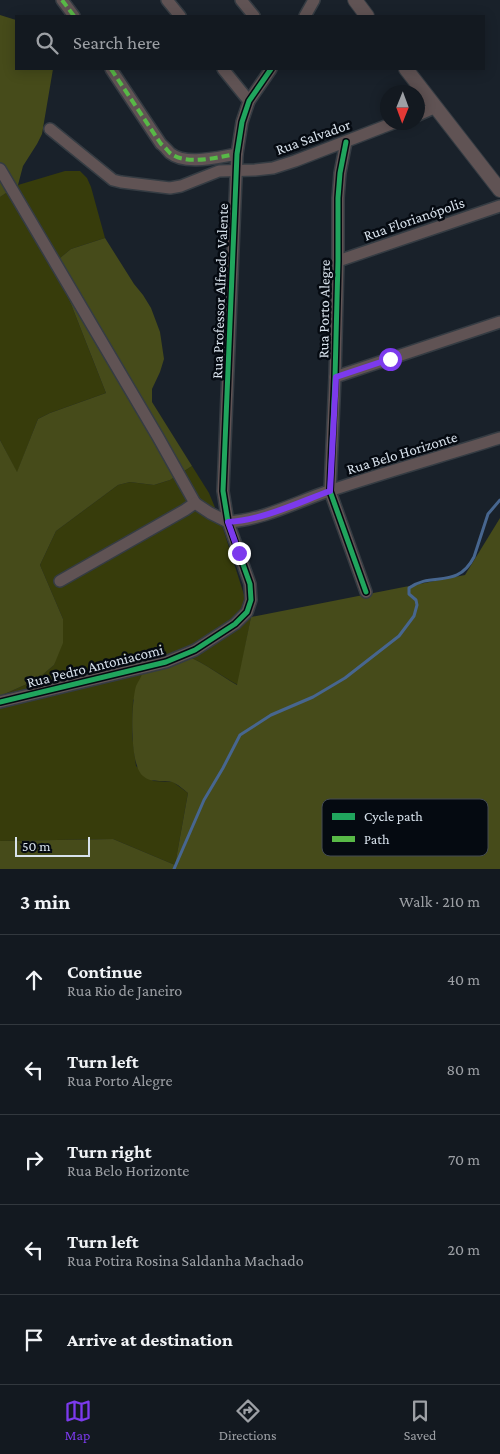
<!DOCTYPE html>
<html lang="en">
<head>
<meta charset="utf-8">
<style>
  body { margin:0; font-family:"Crimson Pro",serif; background:#20262d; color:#f1f3f6 }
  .compass { position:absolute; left:380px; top:85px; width:45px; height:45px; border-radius:50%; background:#131920; box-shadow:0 2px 12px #0003; rotate:181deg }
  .scale { position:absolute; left:15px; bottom:12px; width:75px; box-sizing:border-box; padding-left:5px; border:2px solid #d8e2ec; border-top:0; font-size:14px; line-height:18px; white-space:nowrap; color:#d8e2ec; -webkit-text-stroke:4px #050a11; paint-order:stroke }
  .stop { position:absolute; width:15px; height:15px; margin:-11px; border:4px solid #7c3aed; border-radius:50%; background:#fff }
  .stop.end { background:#7c3aed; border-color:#fff; box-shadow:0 1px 5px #0008 }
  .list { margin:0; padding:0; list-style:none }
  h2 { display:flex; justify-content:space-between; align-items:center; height:65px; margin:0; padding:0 20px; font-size:21px }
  h2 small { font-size:16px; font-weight:400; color:#9da0a5 }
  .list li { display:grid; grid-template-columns:32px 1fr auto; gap:15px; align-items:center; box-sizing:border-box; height:90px; padding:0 20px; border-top:1px solid #32383e }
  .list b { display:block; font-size:19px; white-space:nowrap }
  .list p { margin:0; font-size:16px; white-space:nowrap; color:#9da0a5 }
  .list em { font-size:16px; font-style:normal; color:#9da0a5 }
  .icon { flex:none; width:28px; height:28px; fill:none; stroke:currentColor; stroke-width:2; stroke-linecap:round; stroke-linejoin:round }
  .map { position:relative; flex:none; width:500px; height:869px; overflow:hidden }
  .search { position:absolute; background:#131920; box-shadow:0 2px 12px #0003; left:15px; right:15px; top:15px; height:55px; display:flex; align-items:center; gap:12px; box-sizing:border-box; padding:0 18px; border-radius:0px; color:#9da0a5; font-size:19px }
  .sheet { height:515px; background:#131920 }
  nav { display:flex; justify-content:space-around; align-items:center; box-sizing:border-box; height:70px; border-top:1px solid #32383e; background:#131920; font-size:14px; color:#9da0a5 }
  nav a { display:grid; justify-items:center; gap:2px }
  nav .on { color:#7c3aed }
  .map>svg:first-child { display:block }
</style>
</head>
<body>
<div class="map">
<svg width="500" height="869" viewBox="0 0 500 869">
  <rect width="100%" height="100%" fill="#19212a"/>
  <g fill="#373c0b">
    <polygon points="65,171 80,171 87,178 91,187 105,238 71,249 60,258 59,278 71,304 106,393 50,413 38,419 17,473 0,440 0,197 18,185"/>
    <path d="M192,466L209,493L221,522L251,617L238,685C221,676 206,664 189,657L133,700L132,735L136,766L153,781L173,782L188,793L175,865L113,839L0,841V696L27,684L41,676L54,665L63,619L40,565L56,531L118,485L130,482L154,485L170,480Z"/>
  </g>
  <g fill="#464b1a">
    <polygon points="0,15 16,20 16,69 53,69 42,134 37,144 23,166 18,185 0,197"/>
    <polygon points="105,238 134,284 143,295 151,308 160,332 164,359 160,372 152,389 152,402 192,466 170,480 154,485 130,482 118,485 56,531 40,565 63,619 63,643 54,665 41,676 27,684 0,696 0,440 17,472 38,419 50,413 106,393 71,304 59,278 60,258 71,249"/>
    <path d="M500,518V869H0V841L113,839L175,865L188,793C184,790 178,784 172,782C162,779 152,784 143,776C129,765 131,703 136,686C138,682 141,677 143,672L189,657C206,664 221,676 237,685L251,617L465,575Z"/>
  </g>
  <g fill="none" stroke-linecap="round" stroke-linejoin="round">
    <path stroke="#47668f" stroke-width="3" d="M174,869L204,800L223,768L240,735L271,715L313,697L345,678L399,636L414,616L417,605L416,600L409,594V588C432,571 457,590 474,557L488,514L500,500"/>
    <g stroke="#353c43" stroke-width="14">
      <g id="minor">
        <polyline points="62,0 74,16"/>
        <polyline points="167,0 180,16"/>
        <polyline points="241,0 254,16"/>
        <polyline points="305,16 314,0"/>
        <path d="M111,69L161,144C164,146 167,150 170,153C186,166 218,157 237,154"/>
        <polyline points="223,69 249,101"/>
        <polyline points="418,115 436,107"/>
        <polyline points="50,129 113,180 121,182 170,188 181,186 219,171 255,170 273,168 295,161 396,122"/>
        <polyline points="346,142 340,173 338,198 338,261 335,377 330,491 366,592"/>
        <polyline points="0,169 158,437 195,503"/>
        <polyline points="338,261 500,206"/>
        <polyline points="335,377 500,322"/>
        <path d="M228,522C263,520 296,502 329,491C385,472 443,456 500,438"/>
        <polyline points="60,581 185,510 195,503 210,513 228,522"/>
        <polyline points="0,702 166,662 195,650 235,624 247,612 251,600 250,584 228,522 223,491 237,154 242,122 249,101 271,69"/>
      </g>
    </g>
    <g stroke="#353c43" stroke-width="16">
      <g id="tertiary">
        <polyline points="355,0 367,16"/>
        <polyline points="406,69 500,190"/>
      </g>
    </g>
    <use href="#minor" stroke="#605354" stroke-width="11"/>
    <use href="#tertiary" stroke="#605354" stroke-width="14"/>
    <g stroke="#58b947" stroke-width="4" stroke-dasharray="8 4" stroke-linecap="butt">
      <polyline points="62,0 74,16"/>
      <path d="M111,69L161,144C164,146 167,150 170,153C186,166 218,157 237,154"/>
    </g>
    <g stroke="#050a11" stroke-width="8">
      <g id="cycleway">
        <polyline points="346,142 340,173 338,198 338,261 335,377 330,491 366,592"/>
        <polyline points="0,702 166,662 195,650 235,624 247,612 251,600 250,584 228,522 223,491 237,154 242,122 249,101 271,69"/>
      </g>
    </g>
    <use href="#cycleway" stroke="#20a55d" stroke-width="5"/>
  </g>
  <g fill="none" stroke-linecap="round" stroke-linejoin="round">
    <path stroke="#7c3aed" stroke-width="6" d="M239,553L228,522C263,520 297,503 330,491L336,377L390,359"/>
  </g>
  <g text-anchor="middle" stroke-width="5" stroke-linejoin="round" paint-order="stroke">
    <g font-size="15" fill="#d8e2ec" stroke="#050a11">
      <text transform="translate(313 137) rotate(-20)" y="5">Rua Salvador</text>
      <text transform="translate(414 219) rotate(-19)" y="5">Rua Florianópolis</text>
      <text transform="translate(220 291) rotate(-88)" y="5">Rua Professor Alfredo Valente</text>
      <text transform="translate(324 309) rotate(-89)" y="5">Rua Porto Alegre</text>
      <text transform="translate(402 453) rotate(-17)" y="5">Rua Belo Horizonte</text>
      <text transform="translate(95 666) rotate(-14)" y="5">Rua Pedro Antoniacomi</text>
    </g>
  </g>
  <rect x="322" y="799" width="166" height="57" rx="8" fill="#050a11" stroke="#444b53" stroke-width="1"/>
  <rect x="332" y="813" width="23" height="7" fill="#20a55d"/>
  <rect x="332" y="836" width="23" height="6" fill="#58b947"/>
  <g font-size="14" fill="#d8e2ec">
    <text x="364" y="821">Cycle path</text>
    <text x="364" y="844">Path</text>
  </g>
</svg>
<svg class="compass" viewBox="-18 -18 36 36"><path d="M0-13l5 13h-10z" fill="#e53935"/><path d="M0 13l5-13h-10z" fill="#9da0a5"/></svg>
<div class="scale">50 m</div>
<div class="stop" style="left:390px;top:359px"></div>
<div class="stop end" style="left:239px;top:553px"></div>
<div class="search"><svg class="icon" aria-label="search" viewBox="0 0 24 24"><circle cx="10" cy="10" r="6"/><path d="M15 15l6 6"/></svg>Search here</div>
</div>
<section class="sheet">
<h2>3 min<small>Walk · 210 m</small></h2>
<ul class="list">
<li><svg class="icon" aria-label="ahead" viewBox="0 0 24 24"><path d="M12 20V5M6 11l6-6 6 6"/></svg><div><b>Continue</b><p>Rua Rio de Janeiro</p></div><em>40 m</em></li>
<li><svg class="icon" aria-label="left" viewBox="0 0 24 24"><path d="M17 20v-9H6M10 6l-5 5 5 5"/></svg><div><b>Turn left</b><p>Rua Porto Alegre</p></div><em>80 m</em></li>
<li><svg class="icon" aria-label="right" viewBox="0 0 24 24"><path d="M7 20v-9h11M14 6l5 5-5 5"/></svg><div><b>Turn right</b><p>Rua Belo Horizonte</p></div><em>70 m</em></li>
<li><svg class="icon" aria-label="left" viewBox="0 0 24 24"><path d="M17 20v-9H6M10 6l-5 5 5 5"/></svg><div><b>Turn left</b><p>Rua Potira Rosina Saldanha Machado</p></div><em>20 m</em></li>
<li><svg class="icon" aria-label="arrive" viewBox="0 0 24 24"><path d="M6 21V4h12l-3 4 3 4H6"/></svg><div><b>Arrive at destination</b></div></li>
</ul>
</section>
<nav>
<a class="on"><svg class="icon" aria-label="map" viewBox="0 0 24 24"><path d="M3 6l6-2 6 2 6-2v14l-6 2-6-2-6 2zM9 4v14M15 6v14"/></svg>Map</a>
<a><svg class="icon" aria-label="directions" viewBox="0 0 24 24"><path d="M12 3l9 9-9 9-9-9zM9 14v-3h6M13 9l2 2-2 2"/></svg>Directions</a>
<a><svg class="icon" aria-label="saved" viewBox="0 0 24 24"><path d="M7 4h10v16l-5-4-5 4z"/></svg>Saved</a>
</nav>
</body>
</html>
